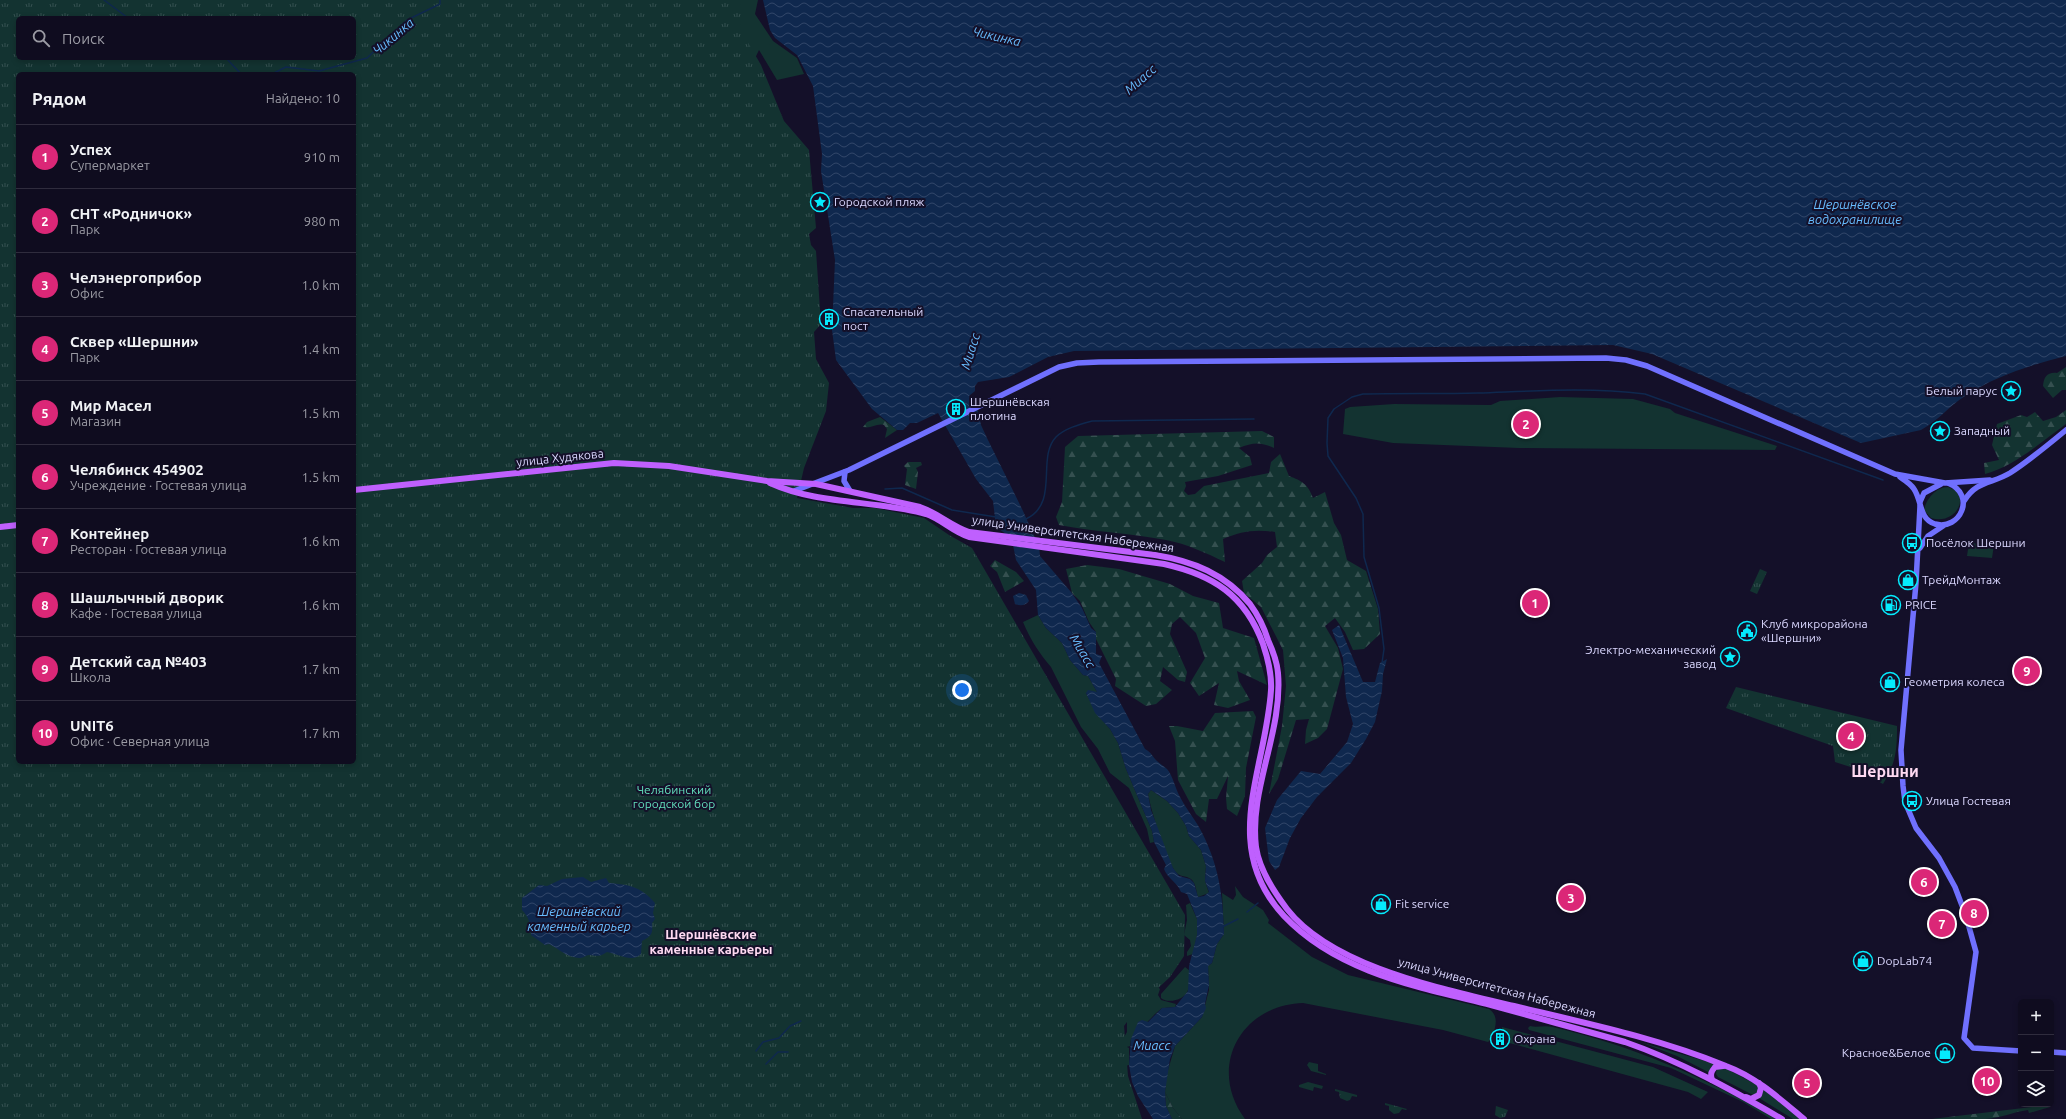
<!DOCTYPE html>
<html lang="ru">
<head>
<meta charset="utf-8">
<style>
  body { margin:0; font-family:Ubuntu,sans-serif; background:#1d1a2c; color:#f1f3f6 }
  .controls { position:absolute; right:12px; bottom:12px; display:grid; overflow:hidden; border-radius:6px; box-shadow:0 2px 6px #0003 }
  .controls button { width:36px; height:36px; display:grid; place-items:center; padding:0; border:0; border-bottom:1px solid #2f2c3d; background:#0f0c1f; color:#f1f3f6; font:20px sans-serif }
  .you { position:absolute; left:962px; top:690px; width:14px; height:14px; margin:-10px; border:3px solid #fff; border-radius:50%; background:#1a73e8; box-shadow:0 0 0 6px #1a73e833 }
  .badge { display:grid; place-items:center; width:26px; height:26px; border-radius:50%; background:#db2777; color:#fff; font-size:13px; font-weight:700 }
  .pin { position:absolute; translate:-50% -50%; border:2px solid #fff; box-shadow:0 1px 4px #0006 }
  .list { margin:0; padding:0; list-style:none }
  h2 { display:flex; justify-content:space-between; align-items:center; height:52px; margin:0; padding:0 16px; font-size:17px }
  h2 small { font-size:13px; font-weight:400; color:#9b9ba4 }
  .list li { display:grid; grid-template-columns:26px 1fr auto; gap:12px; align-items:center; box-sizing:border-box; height:64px; padding:0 16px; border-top:1px solid #2f2c3d }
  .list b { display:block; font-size:15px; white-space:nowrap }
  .list p { margin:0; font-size:13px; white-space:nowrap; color:#9b9ba4 }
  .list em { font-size:13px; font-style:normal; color:#9b9ba4 }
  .icon { flex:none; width:22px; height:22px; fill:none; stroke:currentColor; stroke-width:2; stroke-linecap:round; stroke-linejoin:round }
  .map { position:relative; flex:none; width:2066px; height:1119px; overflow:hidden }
  .search { position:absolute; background:#0f0c1f; box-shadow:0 2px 6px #0003; left:16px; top:16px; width:340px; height:44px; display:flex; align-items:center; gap:10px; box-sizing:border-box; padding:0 14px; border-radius:6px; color:#9b9ba4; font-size:15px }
  .panel { position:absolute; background:#0f0c1f; box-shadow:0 2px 6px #0003; left:16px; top:72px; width:340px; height:692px; border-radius:6px }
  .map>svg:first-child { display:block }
</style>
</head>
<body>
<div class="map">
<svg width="2066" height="1119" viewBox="0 0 2066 1119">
  <defs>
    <pattern id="forest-firs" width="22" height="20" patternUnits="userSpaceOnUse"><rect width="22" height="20" fill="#133331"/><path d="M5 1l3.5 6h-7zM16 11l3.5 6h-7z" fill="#355050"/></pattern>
    <pattern id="park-tufts" width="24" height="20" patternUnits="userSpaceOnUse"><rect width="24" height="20" fill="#133331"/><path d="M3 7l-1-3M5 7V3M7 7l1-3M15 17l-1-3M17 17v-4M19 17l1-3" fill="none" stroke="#355050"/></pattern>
    <pattern id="water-waves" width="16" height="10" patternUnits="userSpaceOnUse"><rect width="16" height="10" fill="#0f284e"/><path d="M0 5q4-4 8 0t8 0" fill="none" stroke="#314669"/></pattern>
  </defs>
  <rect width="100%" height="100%" fill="#141029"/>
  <g fill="#133331">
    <polygon points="725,0 758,0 755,14 773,41 797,58 804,74 777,80 759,50 606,369"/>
    <polygon points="1560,397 1633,399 1670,409 1675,413 1777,446 1775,450 1519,448 1393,443 1343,434 1345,409 1350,407 1394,404 1491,405 1500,401"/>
    <path d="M1948,487C1973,495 1955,526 1931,518L1924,510C1926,499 1936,487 1948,487Z"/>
    <polygon points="1969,543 1994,545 1992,558 1967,556"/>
    <path d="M1038,615L1046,628L1062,643L1070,660L1083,675L1088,676L1097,692L1086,693L1096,713L1110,729L1118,743L1126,769L1152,831L1154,842L1150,843L1147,829L1129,788L1110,773L1098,749L1081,727L1051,667C1039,653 1030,639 1023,622Z"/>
    <path d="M1151,790L1167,801L1178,813L1186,826L1189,836L1201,850L1206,866L1205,881L1209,893L1198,897C1196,891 1196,883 1191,879C1183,874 1180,879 1173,868C1165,856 1151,810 1148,794Z"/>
    <path d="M1235,886L1243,897L1263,910L1269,920L1268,923L1312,957L1348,975L1489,1009C1500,1017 1495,1027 1492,1039L1488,1042L1443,1030L1303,1003C1240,1005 1207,1068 1245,1119H1182L1173,1108L1165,1092L1166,1077L1175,1046L1202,1017L1209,990L1208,966L1212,963L1217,944L1224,934L1222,893L1233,900L1236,895Z"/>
    <polygon points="1190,903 1197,919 1197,935 1193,954 1187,956 1187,952 1191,946 1190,940 1184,935 1187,920 1186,905"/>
    <path d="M1185,967L1190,971C1189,977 1190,985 1188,990C1185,1000 1168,1004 1161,998V994Z"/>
    <polygon points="1154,983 1160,989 1158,995 1161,1000 1176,1004 1175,1007 1162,1008 1155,1014 1131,1039 1130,1046 1127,1047 1129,1048 1129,1065 1125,1066 1123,1039 1127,1032 1127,1021"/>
    <path d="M1530,1026C1537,1028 1544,1025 1553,1027C1633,1046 1705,1077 1776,1119H1771L1743,1102L1671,1068L1529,1030L1528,1028Z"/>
    <polygon points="1502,1027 1653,1067 1708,1092 1701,1099 1688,1092 1502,1041 1503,1038 1500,1036"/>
    <polygon points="1640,1042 1715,1064 1710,1073 1677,1056"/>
    <polygon points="1309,1062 1318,1064 1318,1071 1326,1074 1326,1075 1311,1071 1307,1065"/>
    <polygon points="1717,1068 1725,1068 1757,1085 1759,1091 1754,1095 1751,1094 1718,1077 1716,1074"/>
    <polygon points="1308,1082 1323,1086 1322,1089 1314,1087 1313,1091 1299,1087 1299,1085"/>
    <polygon points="1764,1089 1801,1119 1793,1119 1759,1098"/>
  </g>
  <g fill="url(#forest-firs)">
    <path d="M2066,367V390H2062L2053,398L2043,386C2044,377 2047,372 2057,373Z"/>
    <path d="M2066,410V424C2041,442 2015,466 1985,474L1984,463L1999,460L1992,445L1997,424L2021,415L2027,417L2035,412L2043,421L2056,417Z"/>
    <path d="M880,417L897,430L885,438L887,429L884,425C876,423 871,429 863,427L867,422Z"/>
    <path d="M1262,431L1274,437V448C1261,442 1253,442 1239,448L1250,457L1252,465L1218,476L1185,482L1186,486L1184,491L1188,495L1195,494L1204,486L1269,473L1271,462L1280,454L1289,476C1302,481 1308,484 1313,498L1325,492L1334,523L1341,535L1347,560L1366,571L1378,609L1380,634L1364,649L1353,650L1345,632L1335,618L1325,626L1338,648L1343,669L1327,729L1318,738L1305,744L1306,730L1309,719L1296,720L1278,779L1269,794L1282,726L1286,686L1283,650L1261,607L1244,593L1242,581L1262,563L1267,555L1277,547L1275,532C1255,529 1241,531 1223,539L1225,562C1206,553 1187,544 1166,540C1130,533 1094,532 1059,525L1056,517L1062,502L1065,447L1078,436Z"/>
    <polygon points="908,462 921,462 922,465 916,468 918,472 916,489 905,485 907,469 904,466"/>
    <polygon points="995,560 1016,572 1024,581 1005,592 997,572 990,566"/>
    <polygon points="1087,565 1119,569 1170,584 1193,596 1219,603 1223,628 1254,638 1267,685 1237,671 1239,681 1250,700 1228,708 1214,705 1219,683 1199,696 1190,683 1205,658 1196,633 1180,617 1172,624 1170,634 1187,672 1185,682 1178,680 1163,667 1160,681 1172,690 1156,704 1146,706 1115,686 1116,679 1096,639 1096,632 1089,622 1080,601 1072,593 1066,569"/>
    <polygon points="1253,711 1256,717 1246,768 1245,796 1237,816 1227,809 1226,798 1228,776 1217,799 1209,799 1206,822 1196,814 1178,780 1175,741 1169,726 1177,726 1203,731 1215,713"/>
    <polygon points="1165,1092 1173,1108 1182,1119 1172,1119 1166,1106"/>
    <path d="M2049,1105L2050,1107L2029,1113L2028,1110C2013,1112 2001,1118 1985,1119C1968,1119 1949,1119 1932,1119Z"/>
  </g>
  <g fill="url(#park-tufts)" fill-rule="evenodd">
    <path d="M0,0H745L743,13L746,39L761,65L784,121L809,150L816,228L809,234L811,245L816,251L821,324L814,332L816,359L829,383L826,411L804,468L797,498L853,508H875L924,518L949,535L972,548L1185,915L1184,956L1170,977L1138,1007L1124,1026L1128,1076L1142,1119H0ZM18,18H354V58H18ZM18,74H354V762H18Z"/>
    <polygon points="1760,569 1767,572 1757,594 1750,591"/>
    <path d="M1736,687L1897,726C1897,750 1896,763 1883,784L1857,769L1835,762L1833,746L1726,708Z"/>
    <polygon points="1335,1089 1357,1095 1357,1097 1352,1096 1350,1100 1347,1101 1340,1098 1339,1092 1335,1091"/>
    <polygon points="1385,1103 1407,1109 1406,1110 1402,1109 1399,1113 1394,1114 1389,1110 1389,1106 1385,1105"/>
    <polygon points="1496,1106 1508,1110 1505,1117 1500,1118 1495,1115"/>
  </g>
  <g fill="url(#water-waves)" fill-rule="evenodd">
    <path d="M763,0H2066V356C2031,365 1995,376 1965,396C1949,406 1938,421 1921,430L1861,443L1652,354L1613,345L1074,351L1048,357L1009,377L978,382L975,386V391L969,396L978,411L981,425L987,438L1023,511L1039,547L1040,556L1071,592L1082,608L1091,628L1096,632V654L1102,656L1099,663L1145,749C1151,752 1152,756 1157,761C1160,764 1164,766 1167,769C1173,776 1175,788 1180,797C1185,807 1193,817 1199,827C1219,864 1223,895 1224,934L1217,944L1212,963L1208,966L1209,985L1205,1004L1206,1008L1202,1017L1175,1046L1170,1059L1165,1092L1166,1106L1172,1119H1153L1138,1096L1132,1082L1129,1065L1131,1039L1138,1022L1142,1020L1148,1022L1162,1008L1175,1007L1188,991L1189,966L1197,935V919L1187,894L1181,892C1177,882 1168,879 1164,869L1166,865L1154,842L1152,831L1126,769L1118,743L1110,729L1095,713L1086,693L1088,690L1097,692L1088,676L1083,675L1070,660L1062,643L1046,628L1038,615L1036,590L1016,560L1013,545L1006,534L996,527L993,501L976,479L938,413L917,423H910L903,430H897L872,409L836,360L832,330L835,260L821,171L822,154L813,86L797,55L775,38L770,30ZM1151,790L1167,801L1178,813L1186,826L1189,836L1201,850L1206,866L1205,881L1209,892L1204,896L1198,897L1194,883L1190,879L1179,876L1173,868L1151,810L1148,794Z"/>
    <path d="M1019,593L1026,595L1029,601C1025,606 1020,606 1015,604L1013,596Z"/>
    <polygon points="1339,625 1363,682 1375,682 1380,663 1387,659 1383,674 1382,691 1375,722 1366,739 1351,763 1317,797 1301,818 1290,838 1279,867 1275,870 1269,861 1265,828 1277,800 1301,771 1320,774 1347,742 1353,724 1346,697 1343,658 1332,630"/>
    <path d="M583,877L591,882L606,878L609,883C630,885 640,886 655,903L653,913L655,919L652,923C653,933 652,936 642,941L641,954C633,963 618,954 607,952C600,957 597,956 589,955C586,955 584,958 580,958C568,958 559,949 549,944L545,945L531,935C531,925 529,917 522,910V898L539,885L547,886L562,879Z"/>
  </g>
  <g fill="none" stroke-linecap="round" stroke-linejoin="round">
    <g stroke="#0f284e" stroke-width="1.5">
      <polyline points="104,0 128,18"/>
      <polyline points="226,58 241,74"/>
      <polyline points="272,74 286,67 319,71 367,58 407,20 440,4 440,0"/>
      <polyline points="885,489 902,488 952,510 996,517"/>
      <path d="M1026,519C1060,503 1036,458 1056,437C1065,428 1081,424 1092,421L1254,419"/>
      <path d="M1382,663L1384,649L1379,608L1364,557L1363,514L1356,498L1328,456L1327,443L1328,418L1334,409L1352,397L1363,394C1401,393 1440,394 1478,393C1535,391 1588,387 1645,394L1883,480"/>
      <polyline points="1247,912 1258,903"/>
      <polyline points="1222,927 1238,919"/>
      <polyline points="756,1051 763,1042 779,1038 790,1026 801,1021"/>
      <polyline points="766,1064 778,1052 788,1052"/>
    </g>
    <g stroke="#7070fe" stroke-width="5.5">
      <polyline points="845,472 844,481 850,491"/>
      <path d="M1900,477C1906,481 1911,484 1914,489C1922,501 1919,519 1935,524C1960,531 1977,495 1948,483"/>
      <polyline points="794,491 849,470 1059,367 1077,363 1099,362 1606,358 1626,360 1647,366 1895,474 1945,483 1990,480"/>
      <path d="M1964,501C1977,480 1992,484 2010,473C2030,460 2048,445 2066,430"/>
      <polyline points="1920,502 1924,493 1941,484"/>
      <polyline points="1920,506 1916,583 1901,750 1903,786 1905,802 1916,828 1939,858 1955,887 1966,916 1976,952 1964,1038 1973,1048 2021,1051"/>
      <polyline points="1920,548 1928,536 1943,526"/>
      <polyline points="2051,1052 2066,1053"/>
    </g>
    <g stroke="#bf60fe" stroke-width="6">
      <path d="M770,483C818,505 876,500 926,514C941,519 953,532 969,537L1164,564C1213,575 1245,595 1263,644C1268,659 1272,674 1271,690C1266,770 1219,846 1284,916C1338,973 1419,987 1491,1005C1536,1017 1580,1030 1625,1042C1680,1061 1732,1090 1782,1119"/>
      <path d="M354,490L614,463L669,466L767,481L816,484L920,507C938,513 951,526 969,532L1155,555C1193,561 1225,574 1250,604C1258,615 1264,627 1268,640C1273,651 1277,661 1278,673C1283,732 1249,788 1256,847C1259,868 1274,892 1287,909C1333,968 1445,989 1514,1006C1585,1023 1658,1038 1726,1066C1756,1077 1780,1099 1804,1119"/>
      <polyline points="0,527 18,525"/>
      <path d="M1712,1080C1710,1074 1711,1072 1715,1067L1723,1066"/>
      <polyline points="1746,1097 1751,1099 1759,1095 1761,1088 1759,1083"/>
    </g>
  </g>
  <defs>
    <g id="sight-ring" transform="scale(1)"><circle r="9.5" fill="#141029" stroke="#05ebfd" stroke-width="1.5"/><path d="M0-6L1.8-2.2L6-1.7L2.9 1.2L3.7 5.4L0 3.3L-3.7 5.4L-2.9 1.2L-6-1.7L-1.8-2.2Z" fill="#05ebfd"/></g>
    <g id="building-ring" transform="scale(1)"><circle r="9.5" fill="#141029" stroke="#05ebfd" stroke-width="1.5"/><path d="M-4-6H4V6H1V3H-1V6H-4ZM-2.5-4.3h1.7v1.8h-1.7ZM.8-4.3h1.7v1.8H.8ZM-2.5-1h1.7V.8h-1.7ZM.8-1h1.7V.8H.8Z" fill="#05ebfd"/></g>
    <g id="bus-ring" transform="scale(1)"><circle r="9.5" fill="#141029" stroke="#05ebfd" stroke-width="1.5"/><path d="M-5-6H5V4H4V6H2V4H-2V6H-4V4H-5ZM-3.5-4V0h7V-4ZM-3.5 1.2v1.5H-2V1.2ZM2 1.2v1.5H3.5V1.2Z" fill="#05ebfd"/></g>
    <g id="shop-ring" transform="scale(1)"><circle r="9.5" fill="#141029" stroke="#05ebfd" stroke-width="1.5"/><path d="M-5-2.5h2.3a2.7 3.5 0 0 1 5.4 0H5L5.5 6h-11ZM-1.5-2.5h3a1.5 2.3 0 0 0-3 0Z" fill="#05ebfd"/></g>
    <g id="fuel-ring" transform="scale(1)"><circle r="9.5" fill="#141029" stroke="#05ebfd" stroke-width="1.5"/><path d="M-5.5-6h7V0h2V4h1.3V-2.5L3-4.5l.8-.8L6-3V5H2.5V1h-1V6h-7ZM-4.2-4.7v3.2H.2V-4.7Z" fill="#05ebfd"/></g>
    <g id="civic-ring" transform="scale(1)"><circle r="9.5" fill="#141029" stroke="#05ebfd" stroke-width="1.5"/><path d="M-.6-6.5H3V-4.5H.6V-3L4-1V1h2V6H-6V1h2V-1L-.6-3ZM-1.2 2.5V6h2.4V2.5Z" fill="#05ebfd"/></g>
  </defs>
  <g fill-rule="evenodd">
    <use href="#sight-ring" x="820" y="202"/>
    <use href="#building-ring" x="829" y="319"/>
    <use href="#sight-ring" x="2011" y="391"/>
    <use href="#building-ring" x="956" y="409"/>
    <use href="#sight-ring" x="1940" y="431"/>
    <use href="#bus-ring" x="1912" y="543"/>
    <use href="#shop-ring" x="1908" y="580"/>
    <use href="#fuel-ring" x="1891" y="605"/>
    <use href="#civic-ring" x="1747" y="631"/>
    <use href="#sight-ring" x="1730" y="657"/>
    <use href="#shop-ring" x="1890" y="682"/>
    <use href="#bus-ring" x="1912" y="801"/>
    <use href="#shop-ring" x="1381" y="904"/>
    <use href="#shop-ring" x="1863" y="961"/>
    <use href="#building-ring" x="1500" y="1039"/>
    <use href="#shop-ring" x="1945" y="1053"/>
  </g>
  <g text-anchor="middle" stroke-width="4" stroke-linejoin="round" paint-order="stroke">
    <g font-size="12" fill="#dbd8ff" stroke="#141029" text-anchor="start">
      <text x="834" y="206">Городской пляж</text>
      <text x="843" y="316">Спасательный<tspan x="843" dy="14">пост</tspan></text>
      <text x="1997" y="395" text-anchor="end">Белый парус</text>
      <text x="970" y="406">Шершнёвская<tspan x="970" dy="14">плотина</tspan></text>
      <text x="1954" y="435">Западный</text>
      <text x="1926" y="547">Посёлок Шершни</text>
      <text x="1922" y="584">ТрейдМонтаж</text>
      <text x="1905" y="609">PRICE</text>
      <text x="1761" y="628">Клуб микрорайона<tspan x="1761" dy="14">«Шершни»</tspan></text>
      <text x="1716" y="654" text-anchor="end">Электро-механический<tspan x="1716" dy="14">завод</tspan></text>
      <text x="1904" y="686">Геометрия колеса</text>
      <text x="1926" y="805">Улица Гостевая</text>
      <text x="1395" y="908">Fit service</text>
      <text x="1877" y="965">DopLab74</text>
      <text x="1514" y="1043">Охрана</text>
      <text x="1931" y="1057" text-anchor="end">Красное&amp;Белое</text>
    </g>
    <g font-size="12" fill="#dbd8ff" stroke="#141029">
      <text transform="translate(560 458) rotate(-6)" y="4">улица Худякова</text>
      <text transform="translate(1073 534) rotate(8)" y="4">улица Университетская Набережная</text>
      <text transform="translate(1497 988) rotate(15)" y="4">улица Университетская Набережная</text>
    </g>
    <g font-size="12" fill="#63e0bd" stroke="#141029">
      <text x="674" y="794">Челябинский<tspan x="674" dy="14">городской бор</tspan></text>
    </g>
    <g font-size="13" font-style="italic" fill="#67bcfe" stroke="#141029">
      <text transform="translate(393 36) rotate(-40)" y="5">Чикинка</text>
      <text transform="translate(997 36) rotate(13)" y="5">Чикинка</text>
      <text transform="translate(1140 79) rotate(-41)" y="5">Миасс</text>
      <text x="1855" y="209">Шершнёвское<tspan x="1855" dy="15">водохранилище</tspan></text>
      <text transform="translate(970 351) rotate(-73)" y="5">Миасс</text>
      <text transform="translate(1083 651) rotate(59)" y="5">Миасс</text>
      <text x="579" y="916">Шершнёвский<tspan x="579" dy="15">каменный карьер</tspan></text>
      <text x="1152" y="1050">Миасс</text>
    </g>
    <g font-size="13" font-weight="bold" fill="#ffdaf2" stroke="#141029">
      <text x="711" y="939">Шершнёвские<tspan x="711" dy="15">каменные карьеры</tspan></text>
    </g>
    <g font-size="16" font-weight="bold" fill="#ffdaf2" stroke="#141029">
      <text x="1885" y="777">Шершни</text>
    </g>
  </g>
</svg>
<div class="controls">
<button>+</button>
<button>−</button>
<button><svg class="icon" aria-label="layers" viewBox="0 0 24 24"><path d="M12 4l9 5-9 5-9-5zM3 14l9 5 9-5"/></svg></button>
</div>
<div class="you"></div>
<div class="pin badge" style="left:1535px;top:603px">1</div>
<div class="pin badge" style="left:1526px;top:424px">2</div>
<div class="pin badge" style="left:1571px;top:898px">3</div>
<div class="pin badge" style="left:1851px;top:736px">4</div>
<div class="pin badge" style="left:1807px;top:1083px">5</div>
<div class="pin badge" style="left:1924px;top:882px">6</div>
<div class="pin badge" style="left:1942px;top:924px">7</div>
<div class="pin badge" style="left:1974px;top:913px">8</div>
<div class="pin badge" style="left:2027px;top:671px">9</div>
<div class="pin badge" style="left:1987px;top:1081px">10</div>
<div class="search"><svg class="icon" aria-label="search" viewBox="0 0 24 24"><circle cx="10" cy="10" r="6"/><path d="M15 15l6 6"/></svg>Поиск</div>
<section class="panel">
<h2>Рядом<small>Найдено: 10</small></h2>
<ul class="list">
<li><span class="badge">1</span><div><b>Успех</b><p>Супермаркет</p></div><em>910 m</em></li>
<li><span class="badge">2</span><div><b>СНТ «Родничок»</b><p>Парк</p></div><em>980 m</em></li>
<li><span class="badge">3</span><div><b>Челэнергоприбор</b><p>Офис</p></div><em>1.0 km</em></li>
<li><span class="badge">4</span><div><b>Сквер «Шершни»</b><p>Парк</p></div><em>1.4 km</em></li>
<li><span class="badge">5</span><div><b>Мир Масел</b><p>Магазин</p></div><em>1.5 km</em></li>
<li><span class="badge">6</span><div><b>Челябинск 454902</b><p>Учреждение · Гостевая улица</p></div><em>1.5 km</em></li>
<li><span class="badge">7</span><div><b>Контейнер</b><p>Ресторан · Гостевая улица</p></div><em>1.6 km</em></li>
<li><span class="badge">8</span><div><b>Шашлычный дворик</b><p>Кафе · Гостевая улица</p></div><em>1.6 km</em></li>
<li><span class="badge">9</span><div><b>Детский сад №403</b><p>Школа</p></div><em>1.7 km</em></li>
<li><span class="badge">10</span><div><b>UNIT6</b><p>Офис · Северная улица</p></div><em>1.7 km</em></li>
</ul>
</section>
</div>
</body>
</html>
